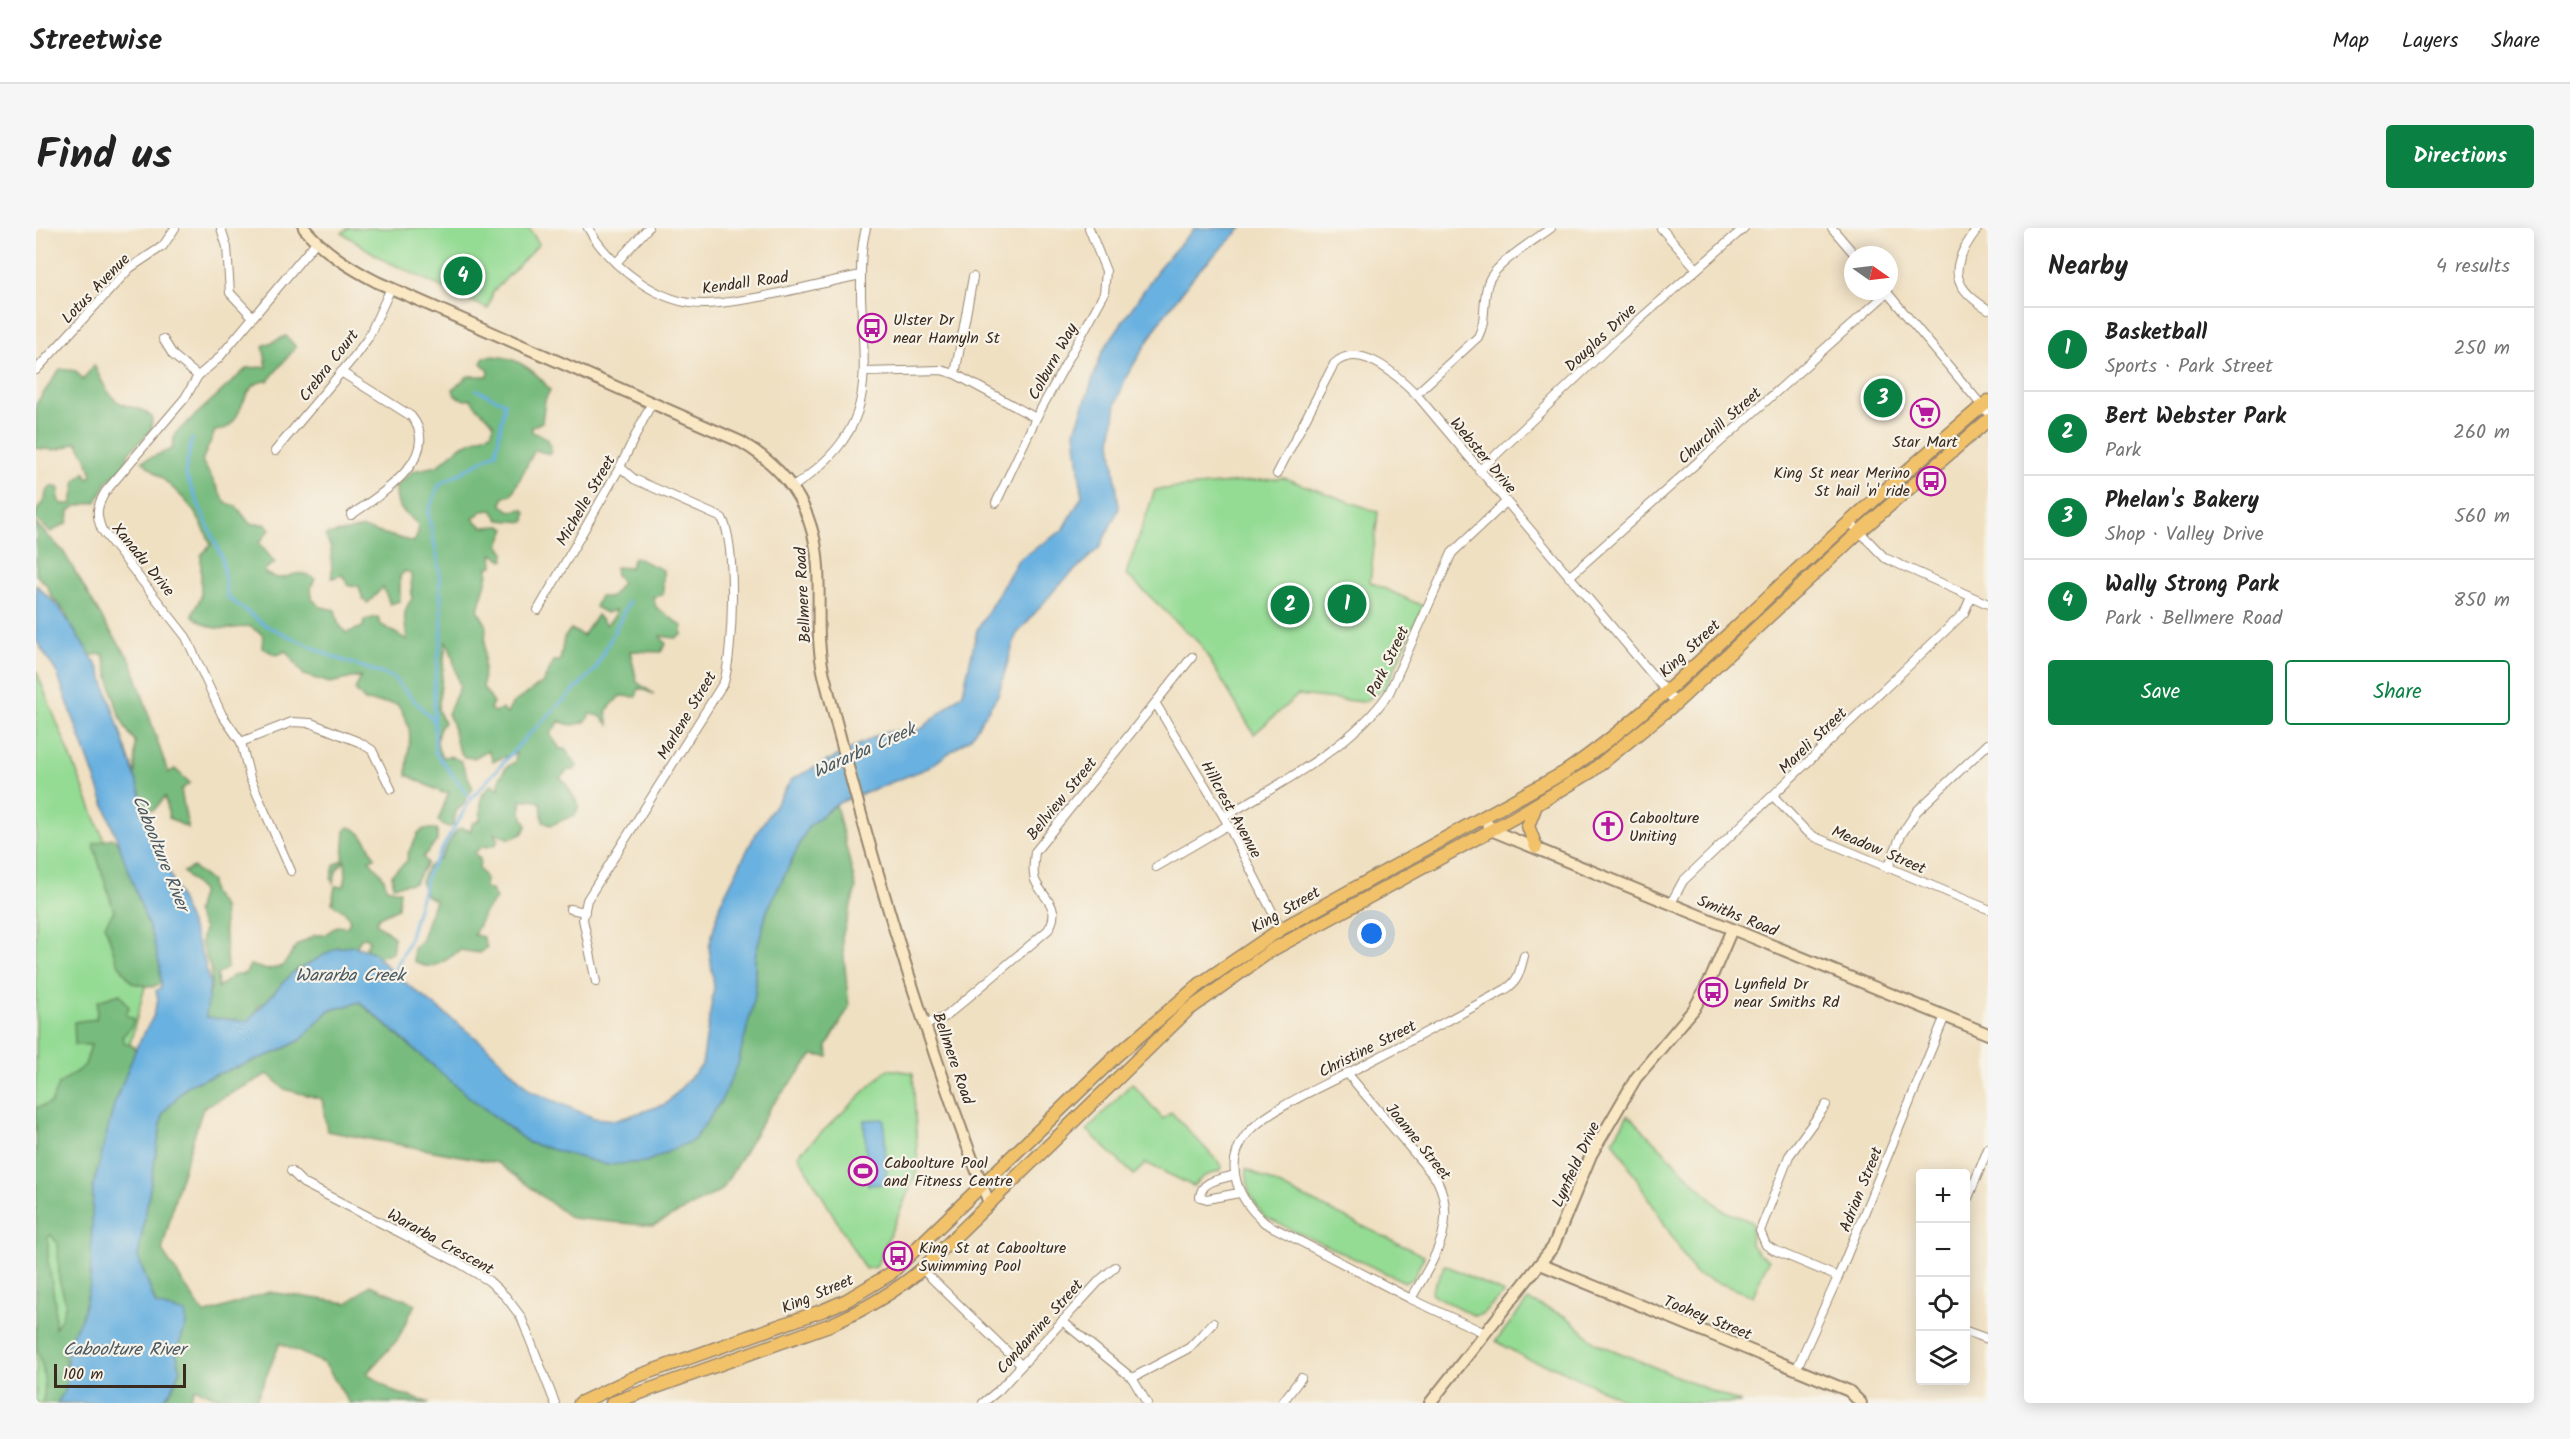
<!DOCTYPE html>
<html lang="en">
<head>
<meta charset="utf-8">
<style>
  body { margin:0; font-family:Kalam,sans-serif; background:#f6f6f6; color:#222 }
  .controls { position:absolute; right:18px; bottom:18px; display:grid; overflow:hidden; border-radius:6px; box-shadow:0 3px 15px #0003 }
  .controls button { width:54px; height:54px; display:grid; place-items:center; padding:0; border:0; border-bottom:2px solid #e0e0e0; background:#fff; color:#222; font:30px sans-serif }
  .compass { position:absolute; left:1808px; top:18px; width:54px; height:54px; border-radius:50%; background:#fff; box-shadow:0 3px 15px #0003; rotate:104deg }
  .scale { position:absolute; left:18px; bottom:15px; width:132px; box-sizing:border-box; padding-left:6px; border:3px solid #3b2a1e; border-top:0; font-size:16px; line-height:21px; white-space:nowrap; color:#3b2a1e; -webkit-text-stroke:4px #f7f3e8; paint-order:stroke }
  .you { position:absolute; left:1336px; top:706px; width:21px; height:21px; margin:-15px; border:4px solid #fff; border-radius:50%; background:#1a73e8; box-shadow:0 0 0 9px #1a73e833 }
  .badge { display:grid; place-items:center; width:39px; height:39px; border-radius:50%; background:#0b8043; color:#fff; font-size:20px; font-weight:700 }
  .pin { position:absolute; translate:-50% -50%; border:3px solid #fff; box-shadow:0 2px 6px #0006 }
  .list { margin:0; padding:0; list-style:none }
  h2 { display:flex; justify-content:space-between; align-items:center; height:78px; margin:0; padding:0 24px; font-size:26px }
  h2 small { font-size:20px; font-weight:400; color:#767676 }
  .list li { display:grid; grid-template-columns:39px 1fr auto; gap:18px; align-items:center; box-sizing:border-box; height:84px; padding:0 24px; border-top:2px solid #e0e0e0 }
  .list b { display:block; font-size:22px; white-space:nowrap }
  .list p { margin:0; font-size:20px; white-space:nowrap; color:#767676 }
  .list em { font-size:20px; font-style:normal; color:#767676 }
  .actions { display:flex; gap:12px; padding:18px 24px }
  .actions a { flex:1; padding:14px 0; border:2px solid #0b8043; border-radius:6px; text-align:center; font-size:21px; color:#0b8043 }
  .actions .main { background:#0b8043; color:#fff }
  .icon { flex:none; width:33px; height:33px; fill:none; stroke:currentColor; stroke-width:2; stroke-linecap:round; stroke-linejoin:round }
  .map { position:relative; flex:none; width:1952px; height:1175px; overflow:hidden; border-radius:6px }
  header { display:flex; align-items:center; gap:36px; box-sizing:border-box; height:84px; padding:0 30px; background:#fff; border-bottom:2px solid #e0e0e0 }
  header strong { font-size:28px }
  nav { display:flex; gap:33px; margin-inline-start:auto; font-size:21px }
  .intro { display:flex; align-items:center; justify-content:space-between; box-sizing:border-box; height:144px; padding:0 36px }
  h1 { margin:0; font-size:42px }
  .button { padding:15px 27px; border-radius:6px; background:#0b8043; color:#fff; font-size:21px; font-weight:700 }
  main { display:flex; gap:36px; padding:0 36px }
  aside { flex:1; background:#fff; border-radius:6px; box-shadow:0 3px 15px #0003 }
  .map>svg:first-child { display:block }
</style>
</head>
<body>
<header>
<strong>Streetwise</strong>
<nav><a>Map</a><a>Layers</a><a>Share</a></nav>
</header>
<div class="intro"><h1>Find us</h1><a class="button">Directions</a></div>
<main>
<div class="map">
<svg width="1952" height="1175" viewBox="0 0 1952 1175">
  <rect width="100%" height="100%" fill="#f7f3e8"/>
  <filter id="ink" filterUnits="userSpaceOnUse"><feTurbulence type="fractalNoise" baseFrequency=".0167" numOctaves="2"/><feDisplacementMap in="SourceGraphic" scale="12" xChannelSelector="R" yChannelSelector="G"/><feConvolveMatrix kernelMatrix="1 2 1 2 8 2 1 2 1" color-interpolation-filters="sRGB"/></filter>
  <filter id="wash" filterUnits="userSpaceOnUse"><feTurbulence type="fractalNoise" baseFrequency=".008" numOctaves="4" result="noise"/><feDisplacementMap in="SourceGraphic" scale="24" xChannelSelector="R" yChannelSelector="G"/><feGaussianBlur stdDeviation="1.35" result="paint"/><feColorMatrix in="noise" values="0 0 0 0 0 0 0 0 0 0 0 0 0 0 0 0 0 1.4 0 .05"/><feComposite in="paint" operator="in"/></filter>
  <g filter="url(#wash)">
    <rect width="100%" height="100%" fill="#f0e0c2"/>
    <g fill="#94db94" stroke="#688259" stroke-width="1.5">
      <polygon points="312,0 493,0 503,16 457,64 452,81 348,32 306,5"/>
      <polygon points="1248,250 1342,284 1334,354 1387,378 1349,461 1327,474 1262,467 1218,506 1164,416 1090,346 1119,262"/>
      <polygon points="0,442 116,732 78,877 32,1142 21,1175 0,1175"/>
      <polygon points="852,841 877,845 882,941 840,1039 829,1041 762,927"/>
      <polygon points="1096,855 1127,891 1135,884 1186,938 1185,942 1167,949 1157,958 1110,935 1098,947 1051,902"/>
      <polygon points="1592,887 1686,982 1716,994 1714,1015 1722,1026 1732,1032 1717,1068 1659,1046 1577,912"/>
      <polygon points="1210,941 1388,1028 1377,1051 1369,1054 1228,989 1213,965"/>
      <polygon points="1409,1037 1468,1065 1446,1086 1439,1088 1399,1068 1395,1064"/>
      <polygon points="1492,1072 1531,1089 1560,1115 1705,1175 1594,1175 1521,1140 1491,1131 1460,1113"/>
    </g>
    <g fill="#77bb7e" stroke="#59724e" stroke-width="1.5" fill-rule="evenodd">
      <path d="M250,108L260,119L232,153C201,152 211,202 179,203L166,233L190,275L200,278L214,296H229L234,301L223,315L239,335L229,341V345C252,360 256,335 279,351L275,359L276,371L285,379L299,382L302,395L310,405L327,399L328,392L342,389L344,396L371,412C370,396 364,385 376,371L375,346L369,343L364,348V373L354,376L347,359L332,375L327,372L323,358H313L306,347L296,350L295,320L289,307L327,300L378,314C389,294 377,294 366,282C360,275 360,266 360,258L377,243L401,238L425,218L455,205L458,197C452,185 441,184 435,171L429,172L419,168L417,161L432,148H452L453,143L445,135L448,129C475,125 498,140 514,162L509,172L506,194L496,199V204L510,210L515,220L514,226L499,222L476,266L467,270L466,277L475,283L487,281L490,284L489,294L463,292L456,282L446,283L437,291L447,299L465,298L470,301L463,317L469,324L468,332L456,326L457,338L452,339C453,355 444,367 442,383L450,396L447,459L457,474L454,481L458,484L466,481L471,486L476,476L507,454L518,433H524L528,410L535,401L547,408L561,387L570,397L578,389L579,382L570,385L559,379L564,368L574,370L586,355L580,347L579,339L594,340L598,329L627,342V367L617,369L620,379L646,398V407L639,410L624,408L630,416L625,424L594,423L601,454L618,466L603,460L600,469L584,468L570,483L573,497L564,488L554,486L550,493C540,498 534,498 524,493L514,506L524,521H529L541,537L539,542H532L524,550L529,554L543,578L539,587L515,597L507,594L505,575L497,571L485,573V585L491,598L486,606L474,611L458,605L462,613L458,618L446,619L438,625L444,631L443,641L449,649V660L455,662L460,671L450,682L438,707L447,709L451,719L443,725L424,722C407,734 397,745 378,733L377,720L385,713L399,672L389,667L385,653L391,640L404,630L420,603L425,600L435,603L436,596L444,592C447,573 439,572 456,556L463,561C462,549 468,539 479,534L480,525L457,533L452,522L438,530L428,529C416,515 421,500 412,486L424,458C418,443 419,426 410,414L402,482L408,494C400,505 399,517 406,529L414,528L425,533L437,561L430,568L429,575L420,583L417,598L412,599L402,593L413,564L407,565L371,547C371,512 382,507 361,476L329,473L319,462L325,448L294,455L268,447L250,423L241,427L226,420L227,407L213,398C189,402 174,404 156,387L165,369V327L175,317C158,273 140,263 106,233L136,221L139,206L211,140L231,139L227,118Z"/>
      <path d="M58,137C65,150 71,169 86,176C99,182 102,177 116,189L115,203L93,224L88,239L72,253L60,274L40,278L33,283L32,294L15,304L0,292V284L9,271L10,264L16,258L23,260L22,272L27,276H36L40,252L49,245L52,251L56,247L51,231L41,214C23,223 18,223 0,220V176L24,141L40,143L47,152Z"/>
      <path d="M0,296L27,323L70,397L95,433L132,545L139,541L154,555L145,562L152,600L133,590L129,569L118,582L107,580L99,561V513C77,488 77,456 67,426L47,428L29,383L16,369L10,356L0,347Z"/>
      <polygon points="800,577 820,660 806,709 813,779 791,818 792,829 777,827 734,880 686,962 617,998 535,990 462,935 291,903 286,871 248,861 232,846 167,880 142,958 126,1023 168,1086 233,1064 312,1075 334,1057 379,1076 362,1111 331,1145 358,1164 394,1175 313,1175 289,1136 244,1115 219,1175 195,1175 159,1160 152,1175 124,1175 136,1161 144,1141 140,1124 150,1097 120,1077 102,1029 127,885 152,857 239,825 265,812 292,783 323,774 432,868 493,915 610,934 719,768 719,729 731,683 772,599"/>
      <path d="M313,599C328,603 332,617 339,630L333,632C340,642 349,645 350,660L364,663L362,680L343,689L340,695L358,709L356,725L338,730L331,725L330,719L333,713L330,709L325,711L319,721L301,719L296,729L231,781L224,776L212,797L165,793L175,760V742L165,714L168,701L160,684L166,663L147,644L157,639L175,654L176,665L187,679L191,740L181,747L182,759L197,748L210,745L214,737L231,742L247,738L261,717L279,707H288L301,698L311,699L314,693L311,686L296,675L299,658H308L310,648L309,633L301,641L297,655L295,651L298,637L307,632L309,603Z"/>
      <path d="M388,601H401V613L387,629L391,635L378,655L357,658L356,646L371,633C371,621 379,616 382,605Z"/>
      <polygon points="76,610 86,618 127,725 129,754 116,759 96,755 81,734 69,697 78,683 57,616"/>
      <path d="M84,766L93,779L90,787L98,791L96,798L86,809L89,815L97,818L104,829L59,1079L27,1126L33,1144L31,1175H6C12,1158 6,1134 0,1117V880L15,875L22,857L49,837L55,817H39L38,794L60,791L62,773ZM15,1007L22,1016L23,1052L30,1075L25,1091L19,1100V1074L12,1032V1009Z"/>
    </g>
    <g fill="#69b1e0" stroke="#526e7f" stroke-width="1.5">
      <polygon points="1159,0 1206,0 1162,43 1126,90 1090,149 1080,175 1075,214 1083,280 1064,319 1022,358 980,407 962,467 935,509 892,540 800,576 772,599 731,683 719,729 719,768 702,836 685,873 658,912 610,934 571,937 493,915 432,868 324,774 292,783 265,812 239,825 152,857 127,885 102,1029 120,1077 150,1085 150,1097 140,1124 144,1141 136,1161 124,1175 21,1175 29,1163 32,1142 30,1118 46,1089 54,1056 57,959 78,877 101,818 117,789 122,771 120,763 125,759 124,739 117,711 21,445 0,412 0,357 24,380 64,442 116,600 168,731 174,756 170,789 212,793 256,745 300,720 318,718 337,724 357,745 449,817 495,863 558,890 581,892 630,876 666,837 678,759 673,719 684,676 718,609 756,551 848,504 884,502 927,465 941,402 982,332 1027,302 1046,268 1039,203 1066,124 1125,37"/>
      <polygon points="848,891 851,956 832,957 828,892"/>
    </g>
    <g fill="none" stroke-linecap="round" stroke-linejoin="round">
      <g stroke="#69b1e0" stroke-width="3">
        <polyline points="156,211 149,245 186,330 191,369 229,397 297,429 356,449 398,493"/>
        <polyline points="435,571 399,524 398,459 406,403 403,338 392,284 403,257 460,225 469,175 441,162"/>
        <polyline points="357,746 372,715 392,645 435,571 490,509 559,442 593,374"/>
      </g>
    </g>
  </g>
  <g filter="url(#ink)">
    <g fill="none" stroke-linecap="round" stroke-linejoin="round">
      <g stroke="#968570" stroke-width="10">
        <g id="street">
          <polyline points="185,0 191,19 194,65 216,88"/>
          <path d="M552,0C574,38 624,78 671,76C721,73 775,57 825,47"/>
          <polyline points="1625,0 1661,41"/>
          <polyline points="1796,0 1819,27"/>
          <path d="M1942,0C1917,33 1909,56 1952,81"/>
          <polyline points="580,35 612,0"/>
          <polyline points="1850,63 1952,185"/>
          <polyline points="127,111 137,127 162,148"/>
          <polyline points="0,142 94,40 127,18 139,0"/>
          <path d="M305,144L375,188C408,228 343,268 315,287"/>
          <polyline points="828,144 905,142 919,146 1000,190"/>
          <polyline points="919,146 937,49"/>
          <path d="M1380,166L1442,109C1451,92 1446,73 1452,55C1458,36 1499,12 1515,0"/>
          <polyline points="239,223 318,129 332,110 355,60"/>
          <polyline points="1443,243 1581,111 1708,0"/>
          <path d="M1241,246L1298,136C1323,112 1361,147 1380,166L1640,475"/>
          <path d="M757,259C840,201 829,160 825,69C825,46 824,23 830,0"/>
          <polyline points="960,275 1000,190 1068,66 1070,43 1053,0"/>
          <polyline points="1813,293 1849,330 1952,376"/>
          <polyline points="1533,349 1851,65"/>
          <polyline points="502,382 584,239 616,174"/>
          <polyline points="1120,476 1188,589 1245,701"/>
          <polyline points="205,514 256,494 275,495 323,514 336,522 355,561"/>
          <polyline points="1737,568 1769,602 1779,609 1952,681"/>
          <path d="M1188,589C1244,555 1316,519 1353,465L1416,325L1470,274"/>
          <polyline points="1120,639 1192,597"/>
          <polyline points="1852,640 1865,607 1881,583 1952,516"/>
          <path d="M255,643L214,550L205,514L186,487L150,409L66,302C59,286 61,277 70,263L149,170L162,148L182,131L280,14"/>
          <polyline points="1635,675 1647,653 1928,385 1935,369"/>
          <polyline points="534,681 549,684"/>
          <path d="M560,754L547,691L551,672L688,454C697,425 701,317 686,290L598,251L584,239"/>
          <path d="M890,796L909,789L1012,702C1027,679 1007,671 999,652C996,643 998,633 999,624L1156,429"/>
          <path d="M1311,845L1401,952C1423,996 1397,1032 1375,1071"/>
          <polyline points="1790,877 1753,928 1724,1003 1730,1017 1738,1022 1802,1049"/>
          <polyline points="255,943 267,955 425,1036 453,1053 470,1069 485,1089 519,1175"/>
          <path d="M1199,947C1186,951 1165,952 1164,969L1171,971L1203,965"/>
          <polyline points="1930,975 1952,921"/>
          <polyline points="886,1041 985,1137"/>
          <polyline points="1026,1093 1096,1150 1111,1175"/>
          <polyline points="1930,1103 1952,1111"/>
          <path d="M1449,1105L1375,1071L1229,995C1203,972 1186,939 1210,907C1229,883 1288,857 1316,843C1368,816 1419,789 1470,761C1483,753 1484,742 1488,728"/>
          <polyline points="1760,1142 1802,1049 1909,788"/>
          <polyline points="1096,1150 1153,1120 1177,1095"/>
          <polyline points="947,1175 963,1162 1065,1051 1079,1039"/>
          <polyline points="1246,1175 1265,1150"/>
        </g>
      </g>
      <g stroke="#968570" stroke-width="14">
        <g id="secondary">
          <path d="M268,0C288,24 314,40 341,54L705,214C739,234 764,261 775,299C790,345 776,398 788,447C833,625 886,804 953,975"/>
          <polyline points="1448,589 1455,602 1952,806"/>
          <polyline points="1504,1036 1813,1163 1825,1175"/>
          <polyline points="1394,1175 1517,1019 1555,927 1600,850 1658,781 1676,748 1696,701"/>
        </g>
      </g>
      <g stroke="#968570" stroke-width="15">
        <g id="primary">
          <polyline points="1500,619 1492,598 1500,577"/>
          <path d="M544,1175L599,1149L788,1082L811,1072L854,1046L1080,828L1164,756L1245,701L1529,544C1609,489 1677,420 1748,354C1815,291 1883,232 1952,173"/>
          <path d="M576,1175L796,1096C829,1081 858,1065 886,1041L1151,783L1236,722L1481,588L1556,543L1640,475L1823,304L1952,192"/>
        </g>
      </g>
      <use href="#street" stroke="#fff" stroke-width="8"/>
      <use href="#secondary" stroke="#fae7c3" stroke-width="10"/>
      <use href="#primary" stroke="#f2c26a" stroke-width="12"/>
    </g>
  </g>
  <defs>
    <g id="bus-ring" transform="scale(1.5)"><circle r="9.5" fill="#f7f3e8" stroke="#b5179e" stroke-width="1.5"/><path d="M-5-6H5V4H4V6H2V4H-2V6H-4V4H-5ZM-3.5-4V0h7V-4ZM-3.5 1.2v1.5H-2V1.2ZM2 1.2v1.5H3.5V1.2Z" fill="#b5179e"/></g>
    <g id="supermarket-ring" transform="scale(1.5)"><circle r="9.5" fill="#f7f3e8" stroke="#b5179e" stroke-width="1.5"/><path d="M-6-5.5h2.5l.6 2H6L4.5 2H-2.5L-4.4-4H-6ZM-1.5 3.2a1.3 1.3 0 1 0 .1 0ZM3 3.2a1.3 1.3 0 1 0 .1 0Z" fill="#b5179e"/></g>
    <g id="church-ring" transform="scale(1.5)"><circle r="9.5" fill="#f7f3e8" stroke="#b5179e" stroke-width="1.5"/><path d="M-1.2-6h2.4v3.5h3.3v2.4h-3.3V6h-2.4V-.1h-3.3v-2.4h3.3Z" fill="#b5179e"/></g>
    <g id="stadium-ring" transform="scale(1.5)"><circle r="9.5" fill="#f7f3e8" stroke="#b5179e" stroke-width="1.5"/><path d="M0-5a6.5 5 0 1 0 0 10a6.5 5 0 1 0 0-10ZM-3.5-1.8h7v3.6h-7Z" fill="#b5179e"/></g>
  </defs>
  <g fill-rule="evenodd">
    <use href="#bus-ring" x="836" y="100"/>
    <use href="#supermarket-ring" x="1889" y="185"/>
    <use href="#bus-ring" x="1895" y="253"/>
    <use href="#church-ring" x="1572" y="598"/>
    <use href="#bus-ring" x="1677" y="764"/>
    <use href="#stadium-ring" x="827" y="943"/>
    <use href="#bus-ring" x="862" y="1028"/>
  </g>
  <g text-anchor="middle" stroke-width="4.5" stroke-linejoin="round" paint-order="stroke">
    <g font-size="16" fill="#3b2a1e" stroke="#f7f3e8">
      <text transform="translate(709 54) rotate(-8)" y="6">Kendall Road</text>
      <text transform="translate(59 60) rotate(-46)" y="6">Lotus Avenue</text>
      <text transform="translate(1564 109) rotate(-43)" y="6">Douglas Drive</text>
      <text transform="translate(1016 133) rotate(-61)" y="6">Colburn Way</text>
      <text transform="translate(292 137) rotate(-52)" y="6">Crebra Court</text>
      <text transform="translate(1683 197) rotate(-42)" y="6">Churchill Street</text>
      <text transform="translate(1448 227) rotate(50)" y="6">Webster Drive</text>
      <text transform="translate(549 272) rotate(-60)" y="6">Michelle Street</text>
      <text transform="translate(108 331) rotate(51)" y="6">Xanadu Drive</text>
      <text transform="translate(766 367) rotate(-93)" y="6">Bellmere Road</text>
      <text transform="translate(1653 420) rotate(-43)" y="6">King Street</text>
      <text transform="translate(1351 433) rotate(-64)" y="6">Park Street</text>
      <text transform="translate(650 487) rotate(-59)" y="6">Marlene Street</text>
      <text transform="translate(1776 512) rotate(-44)" y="6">Mareli Street</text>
      <text transform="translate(1025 570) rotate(-51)" y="6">Bellview Street</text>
      <text transform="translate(1196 581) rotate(61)" y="6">Hillcrest Avenue</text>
      <text transform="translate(1843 621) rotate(23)" y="6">Meadow Street</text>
      <text transform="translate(1249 681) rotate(-30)" y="6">King Street</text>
      <text transform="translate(1702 687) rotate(22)" y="6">Smiths Road</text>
      <text transform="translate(1331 820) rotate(-27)" y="6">Christine Street</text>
      <text transform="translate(918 830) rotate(71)" y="6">Bellmere Road</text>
      <text transform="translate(1383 913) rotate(51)" y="6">Joanne Street</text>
      <text transform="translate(1539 936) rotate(-65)" y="6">Lynfield Drive</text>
      <text transform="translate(1824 961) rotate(-68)" y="6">Adrian Street</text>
      <text transform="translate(405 1013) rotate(29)" y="6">Wararba Crescent</text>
      <text transform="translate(781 1065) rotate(-23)" y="6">King Street</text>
      <text transform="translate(1672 1089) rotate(22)" y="6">Toohey Street</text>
      <text transform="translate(1003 1098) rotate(-48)" y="6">Condamine Street</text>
    </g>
    <g font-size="16" fill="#3b2a1e" stroke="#f7f3e8" text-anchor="start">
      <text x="857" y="97">Ulster Dr<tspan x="857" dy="18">near Hamyln St</tspan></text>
      <text x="1889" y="219" text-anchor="middle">Star Mart</text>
      <text x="1874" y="250" text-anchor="end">King St near Merino<tspan x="1874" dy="18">St hail 'n' ride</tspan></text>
      <text x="1593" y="595">Caboolture<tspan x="1593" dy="18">Uniting</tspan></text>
      <text x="1698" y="761">Lynfield Dr<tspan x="1698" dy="18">near Smiths Rd</tspan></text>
      <text x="848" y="940">Caboolture Pool<tspan x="848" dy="18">and Fitness Centre</tspan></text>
      <text x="883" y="1025">King St at Caboolture<tspan x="883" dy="18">Swimming Pool</tspan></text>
    </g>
    <g font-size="18" font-style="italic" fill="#4b5962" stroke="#f7f3e8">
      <text transform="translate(828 522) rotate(-24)" y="6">Wararba Creek</text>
      <text transform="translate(125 625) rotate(68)" y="6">Caboolture River</text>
      <text x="314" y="753">Wararba Creek</text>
      <text x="88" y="1127">Caboolture River</text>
    </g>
  </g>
</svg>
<div class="controls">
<button>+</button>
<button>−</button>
<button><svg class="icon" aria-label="locate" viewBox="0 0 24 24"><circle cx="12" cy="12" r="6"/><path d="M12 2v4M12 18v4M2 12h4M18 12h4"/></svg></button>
<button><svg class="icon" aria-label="layers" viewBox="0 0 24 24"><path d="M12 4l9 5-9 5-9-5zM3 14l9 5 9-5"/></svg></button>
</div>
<svg class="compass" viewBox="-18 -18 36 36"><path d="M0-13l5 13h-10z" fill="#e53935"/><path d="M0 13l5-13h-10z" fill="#767676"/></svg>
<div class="scale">100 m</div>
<div class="you"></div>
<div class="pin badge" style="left:1311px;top:376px">1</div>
<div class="pin badge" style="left:1254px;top:377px">2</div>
<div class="pin badge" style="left:1847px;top:170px">3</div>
<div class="pin badge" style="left:427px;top:48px">4</div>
</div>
<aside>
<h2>Nearby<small>4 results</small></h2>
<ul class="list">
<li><span class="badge">1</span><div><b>Basketball</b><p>Sports · Park Street</p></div><em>250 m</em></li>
<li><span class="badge">2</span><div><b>Bert Webster Park</b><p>Park</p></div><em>260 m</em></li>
<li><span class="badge">3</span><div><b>Phelan's Bakery</b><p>Shop · Valley Drive</p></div><em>560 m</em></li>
<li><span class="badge">4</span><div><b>Wally Strong Park</b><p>Park · Bellmere Road</p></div><em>850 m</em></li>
</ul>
<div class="actions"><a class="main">Save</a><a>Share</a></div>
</aside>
</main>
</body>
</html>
